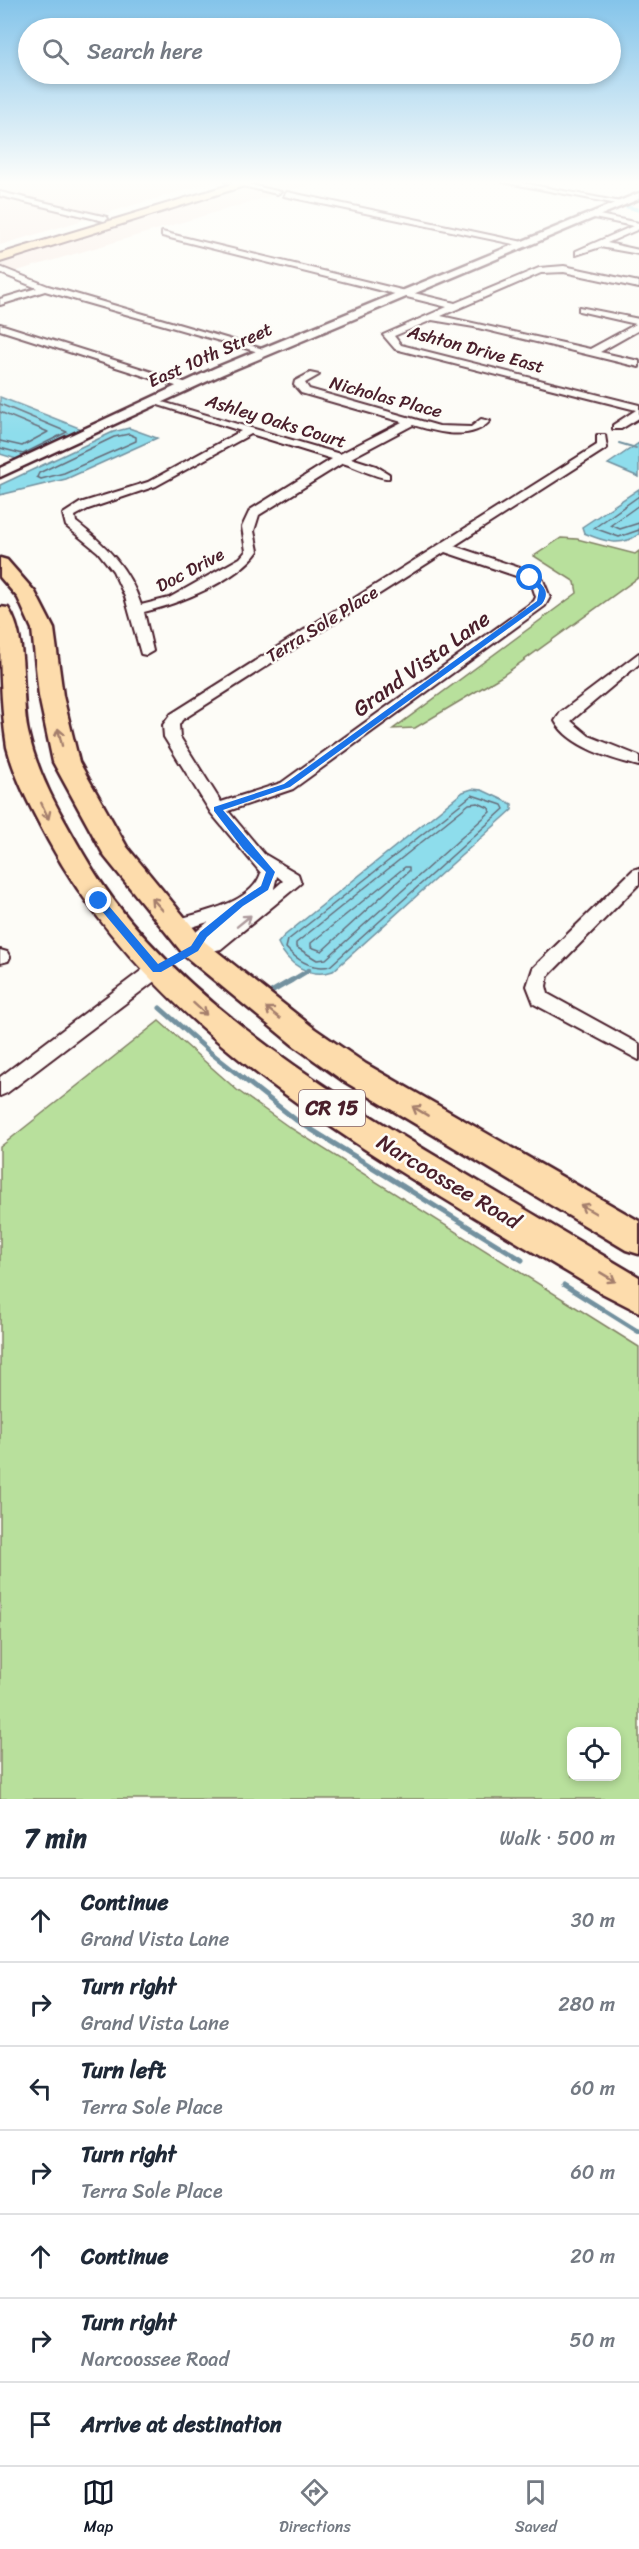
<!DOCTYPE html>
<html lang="en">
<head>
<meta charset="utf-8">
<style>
  body { margin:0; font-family:Sriracha,sans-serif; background:#f2f2f3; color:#1f2937 }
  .controls { position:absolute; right:18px; bottom:18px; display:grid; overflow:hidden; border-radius:12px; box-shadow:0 3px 9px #0003 }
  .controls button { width:54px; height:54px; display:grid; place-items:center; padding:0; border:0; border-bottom:2px solid #e0e1e3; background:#fff; color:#1f2937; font:30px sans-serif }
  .stop { position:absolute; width:18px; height:18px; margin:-14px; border:4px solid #1a73e8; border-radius:50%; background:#fff }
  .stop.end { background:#1a73e8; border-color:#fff; box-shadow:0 2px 6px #0008 }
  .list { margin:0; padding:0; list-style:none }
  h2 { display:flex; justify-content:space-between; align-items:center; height:78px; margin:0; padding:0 24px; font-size:26px }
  h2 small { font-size:20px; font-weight:400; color:#747a83 }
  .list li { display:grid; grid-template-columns:39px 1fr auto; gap:18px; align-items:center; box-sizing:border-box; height:84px; padding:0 24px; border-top:2px solid #e0e1e3 }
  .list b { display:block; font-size:22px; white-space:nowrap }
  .list p { margin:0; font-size:20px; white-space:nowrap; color:#747a83 }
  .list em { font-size:20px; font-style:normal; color:#747a83 }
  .icon { flex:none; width:33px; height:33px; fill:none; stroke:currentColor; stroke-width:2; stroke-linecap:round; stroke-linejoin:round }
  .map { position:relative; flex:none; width:639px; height:1799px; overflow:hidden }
  .search { position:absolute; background:#fff; box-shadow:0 3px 9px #0003; left:18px; right:18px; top:18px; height:66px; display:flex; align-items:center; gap:15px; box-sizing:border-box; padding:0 21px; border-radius:33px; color:#747a83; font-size:22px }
  .sheet { height:666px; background:#fff }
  nav { display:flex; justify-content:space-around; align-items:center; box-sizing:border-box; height:84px; border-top:2px solid #e0e1e3; background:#fff; font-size:16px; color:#747a83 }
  nav a { display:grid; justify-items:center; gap:3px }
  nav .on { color:#111827 }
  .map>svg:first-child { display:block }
</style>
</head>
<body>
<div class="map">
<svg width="639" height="1799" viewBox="0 0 639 1799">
  <rect width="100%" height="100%" fill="#fdfcf7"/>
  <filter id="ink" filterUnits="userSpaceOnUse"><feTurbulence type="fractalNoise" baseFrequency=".0167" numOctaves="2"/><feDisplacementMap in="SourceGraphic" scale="12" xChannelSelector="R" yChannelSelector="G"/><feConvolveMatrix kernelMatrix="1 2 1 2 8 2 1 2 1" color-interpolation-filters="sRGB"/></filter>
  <g filter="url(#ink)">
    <g fill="#f8e6df">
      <polygon points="0,182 211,182 0,245"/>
      <polygon points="265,182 318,182 0,276 0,263"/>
    </g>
    <g fill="#b8e09c" stroke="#818064" stroke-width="1.5" fill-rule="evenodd">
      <polygon points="561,538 577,539 635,554 639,551 639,577 502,676 415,728 393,729 577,593 575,582 534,556"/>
      <path d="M159,1021L237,1090L289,1127L639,1347V1799H0V1147ZM572,1732H616V1776H572Z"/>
    </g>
    <g fill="#8eddec" stroke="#73919f" stroke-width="1.5">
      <polygon points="0,397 87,431 23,461 0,454"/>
      <polygon points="129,428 157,438 66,479 0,495 0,485 113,432"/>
      <polygon points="639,443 639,477 608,464"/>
      <path d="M639,489V534C621,548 603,541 584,533L582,527Z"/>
      <path d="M472,789L482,790L512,804V810L333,971C310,979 287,964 278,943L284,936L463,792Z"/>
    </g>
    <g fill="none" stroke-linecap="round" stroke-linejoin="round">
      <g stroke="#656b78" stroke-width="1.5">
        <polyline points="0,404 67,432 23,454 0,448"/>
        <polyline points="0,412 48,432 22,446 0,441"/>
        <polygon points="129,434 136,437 136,441 64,473 41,479 37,477 39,473 114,437"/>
        <polyline points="639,496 594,528 619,537 639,530"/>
        <polyline points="639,505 611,525 620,529 639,523"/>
        <path d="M472,795L502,805L504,809L330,966C312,970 298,961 286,948L288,940Z"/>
        <polygon points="478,803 489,808 490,812 326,959 317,960 296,947 296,943 469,804"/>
        <polygon points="405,867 409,867 409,871 322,951 311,947 311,943"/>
      </g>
      <polyline stroke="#73919f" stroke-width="2" points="619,443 636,448"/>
      <polyline stroke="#73919f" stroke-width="4.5" points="289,982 309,970"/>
      <g stroke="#73919f" stroke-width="5">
        <polyline points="266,995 292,980"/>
        <polyline points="160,1008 211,1053 296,1120 522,1260"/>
        <polyline points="564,1285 639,1332"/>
      </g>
      <polygon fill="#8eddec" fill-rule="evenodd" points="623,204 639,208 639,212 621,207"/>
      <g stroke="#4a1f2b" stroke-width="4">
        <g id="minor">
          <polygon points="225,182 238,182 281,192 277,194"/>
          <polygon points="503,182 517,182 626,203 622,205"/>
          <polygon points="0,192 107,217 108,219 104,221 0,196"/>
          <polygon points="287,192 523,242 527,244 523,246 284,196"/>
          <polygon points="589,213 639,223 639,229 607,243 639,250 639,254 600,247 576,255 576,251 633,226 589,217"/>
          <polygon points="162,232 455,303 539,268 564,266 639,282 639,288 564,272 541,273 441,316 590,349 636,324 579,311 579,307 639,319 639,330 600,352 639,361 639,367 474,327 432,320 394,336 401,345 639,405 639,418 621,429 613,429 613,425 636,410 395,349 383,335 447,307 162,236"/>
          <polygon points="0,267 48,286 270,351 262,353 45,291 0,305 0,299 37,288 0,273"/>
          <polygon points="0,324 190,384 191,386 182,388 0,330"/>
          <path d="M310,373L319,375L305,383L309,389L439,426L471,427L481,419L490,421C471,442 437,432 413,425L351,458L376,466L389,474V478C382,480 353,466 343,463L259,515L254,531L258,551C238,580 178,604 144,612L153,651L146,655L141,654L125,597L113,571L98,552L66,526L63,514L80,503L148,482L241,431L152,403V399L340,454L402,422L301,393L294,385L295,381ZM251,434L332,459L250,510L242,527L246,551L240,558L169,598L141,605C129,568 106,545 76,522L75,516L88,509L156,486Z"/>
          <path d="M597,435H605L607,448L454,546L529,571L543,580L550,597L545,606L293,789L228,811L264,854L298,874L301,883L221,949L195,955L188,953L186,949L197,931L208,922L176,932L167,926L169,922C199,912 251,905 261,873L211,813L164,737L163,725L171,714L597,445ZM445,552L519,577L532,585L536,597L534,601L281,783L221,802L180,737L179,725L182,720ZM277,876L283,881L274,889V888Z"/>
          <path d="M639,653V664L571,721L589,736L639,756V766C612,759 569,747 555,721L561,712Z"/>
          <polygon points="639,868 639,884 548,976 546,986 548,994 639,1044 639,1060 534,1004 527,986 533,968 633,870"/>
          <polygon points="0,950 7,952 10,957 8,961 0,963"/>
          <polygon points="157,963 164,964 167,969 164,974 7,1093 0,1096 0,1077 150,964"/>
        </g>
      </g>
      <g stroke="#4a1f2b" stroke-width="5">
        <polygon id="tertiary" points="639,193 639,199 223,374 0,477 0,468 215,368"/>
      </g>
      <g stroke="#4a1f2b" stroke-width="5">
        <g id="primary">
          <polygon points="0,558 7,560 35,592 54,629 63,696 79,762 127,847 205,942 315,1029 366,1064 639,1221 639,1254 626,1250 342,1080 293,1045 185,956 105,857 53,762 39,696 32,629 18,598 0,577"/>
          <path d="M0,607L8,608C29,639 20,696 28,732C38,777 61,815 84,855C158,986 321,1087 447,1163C511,1201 575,1239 639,1277V1312L602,1293C405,1173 162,1051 48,840C32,810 16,781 7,747C0,702 0,653 0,607Z"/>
        </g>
      </g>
      <g stroke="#4a1f2b" stroke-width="4">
        <polygon id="trunk" points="239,182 257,182 0,262 0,254"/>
      </g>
      <use href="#minor" fill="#fdfcf7" fill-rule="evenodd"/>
      <use href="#tertiary" fill="#fdfcf7" fill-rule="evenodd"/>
      <use href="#primary" fill="#fddcac" fill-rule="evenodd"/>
      <use href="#trunk" fill="#fddcac" fill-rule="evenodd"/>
    </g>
    <defs><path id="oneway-shaft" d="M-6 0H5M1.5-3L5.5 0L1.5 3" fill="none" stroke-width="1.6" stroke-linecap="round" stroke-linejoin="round" transform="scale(1.5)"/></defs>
    <g stroke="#a47e6c">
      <use href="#oneway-shaft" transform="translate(60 737) rotate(-103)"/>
      <use href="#oneway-shaft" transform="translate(45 811) rotate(65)"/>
      <use href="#oneway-shaft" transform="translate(157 904) rotate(-132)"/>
      <use href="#oneway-shaft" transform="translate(200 1009) rotate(42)"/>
      <use href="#oneway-shaft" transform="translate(273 1013) rotate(-142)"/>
      <use href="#oneway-shaft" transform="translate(420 1111) rotate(-149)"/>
      <use href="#oneway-shaft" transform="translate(588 1209) rotate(-150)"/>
      <use href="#oneway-shaft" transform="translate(608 1277) rotate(31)"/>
    </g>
    <use stroke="#ac999b" href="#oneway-shaft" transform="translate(244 921) rotate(-39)"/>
  </g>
  <linearGradient id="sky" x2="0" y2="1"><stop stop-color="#84c4ea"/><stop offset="0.42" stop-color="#fefefb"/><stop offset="1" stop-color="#fefefb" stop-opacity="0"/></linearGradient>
  <rect width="639" height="434" fill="url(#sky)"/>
  <path fill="#1a73e8" d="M528,576H533C543,586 551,591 542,604L290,787L223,810L275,872L268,890L243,906L207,937L198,951L161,972H153L96,904V899H103L158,964L191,946L200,932L237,902L261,886L266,872L243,849L214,811V807L284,784L537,601L539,590Z"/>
  <g text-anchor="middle" stroke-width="5" stroke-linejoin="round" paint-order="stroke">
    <g font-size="18" fill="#4a1f2b" stroke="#fdfcf7">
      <text transform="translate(476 349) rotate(15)" y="6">Ashton Drive East</text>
      <text transform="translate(210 355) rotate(-24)" y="6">East 10th Street</text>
      <text transform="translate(386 397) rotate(15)" y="6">Nicholas Place</text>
      <text transform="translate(276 421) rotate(17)" y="6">Ashley Oaks Court</text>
      <text transform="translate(190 570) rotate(-28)" y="6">Doc Drive</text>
      <text transform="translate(322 624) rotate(-32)" y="6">Terra Sole Place</text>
    </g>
    <rect fill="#fdfcf7" stroke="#806168" stroke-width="1.5" x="299" y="1090" width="66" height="36" rx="4.5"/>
    <g font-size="21" font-weight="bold" fill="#4a1f2b">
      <text x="332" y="1115">CR 15</text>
    </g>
    <g font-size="22" fill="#4a1f2b" stroke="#fdfcf7">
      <text transform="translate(421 663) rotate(-36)" y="8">Grand Vista Lane</text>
      <text transform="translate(449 1181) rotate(31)" y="8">Narcoossee Road</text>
    </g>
  </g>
</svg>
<div class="controls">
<button><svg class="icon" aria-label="locate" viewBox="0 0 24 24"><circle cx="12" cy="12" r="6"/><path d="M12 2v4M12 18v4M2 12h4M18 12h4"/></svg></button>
</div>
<div class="stop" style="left:530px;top:578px"></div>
<div class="stop end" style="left:99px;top:901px"></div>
<div class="search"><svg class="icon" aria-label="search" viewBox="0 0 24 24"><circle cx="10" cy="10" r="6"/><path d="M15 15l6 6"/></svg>Search here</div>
</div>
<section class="sheet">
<h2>7 min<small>Walk · 500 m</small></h2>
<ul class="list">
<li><svg class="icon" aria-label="ahead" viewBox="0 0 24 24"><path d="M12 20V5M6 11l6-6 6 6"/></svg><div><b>Continue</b><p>Grand Vista Lane</p></div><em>30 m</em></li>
<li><svg class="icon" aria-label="right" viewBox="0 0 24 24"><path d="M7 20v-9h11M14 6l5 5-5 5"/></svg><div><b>Turn right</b><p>Grand Vista Lane</p></div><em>280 m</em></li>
<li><svg class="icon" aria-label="left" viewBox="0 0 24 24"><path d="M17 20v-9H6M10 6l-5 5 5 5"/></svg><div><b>Turn left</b><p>Terra Sole Place</p></div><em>60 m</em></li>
<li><svg class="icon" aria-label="right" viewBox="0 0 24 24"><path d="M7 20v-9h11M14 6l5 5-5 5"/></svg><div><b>Turn right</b><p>Terra Sole Place</p></div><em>60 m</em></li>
<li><svg class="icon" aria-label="ahead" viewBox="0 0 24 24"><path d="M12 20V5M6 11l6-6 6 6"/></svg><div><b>Continue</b></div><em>20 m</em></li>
<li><svg class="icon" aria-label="right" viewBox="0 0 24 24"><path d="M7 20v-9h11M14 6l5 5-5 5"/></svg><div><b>Turn right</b><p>Narcoossee Road</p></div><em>50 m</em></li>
<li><svg class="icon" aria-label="arrive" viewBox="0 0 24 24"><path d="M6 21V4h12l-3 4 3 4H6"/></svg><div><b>Arrive at destination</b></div></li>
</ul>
</section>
<nav>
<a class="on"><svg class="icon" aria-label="map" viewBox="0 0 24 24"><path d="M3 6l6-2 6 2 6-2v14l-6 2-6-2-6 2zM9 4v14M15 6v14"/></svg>Map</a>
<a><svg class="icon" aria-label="directions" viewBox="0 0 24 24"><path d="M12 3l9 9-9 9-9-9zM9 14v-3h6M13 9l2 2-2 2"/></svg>Directions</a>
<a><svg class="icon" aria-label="saved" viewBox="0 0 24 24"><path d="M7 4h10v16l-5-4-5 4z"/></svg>Saved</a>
</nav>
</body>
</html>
